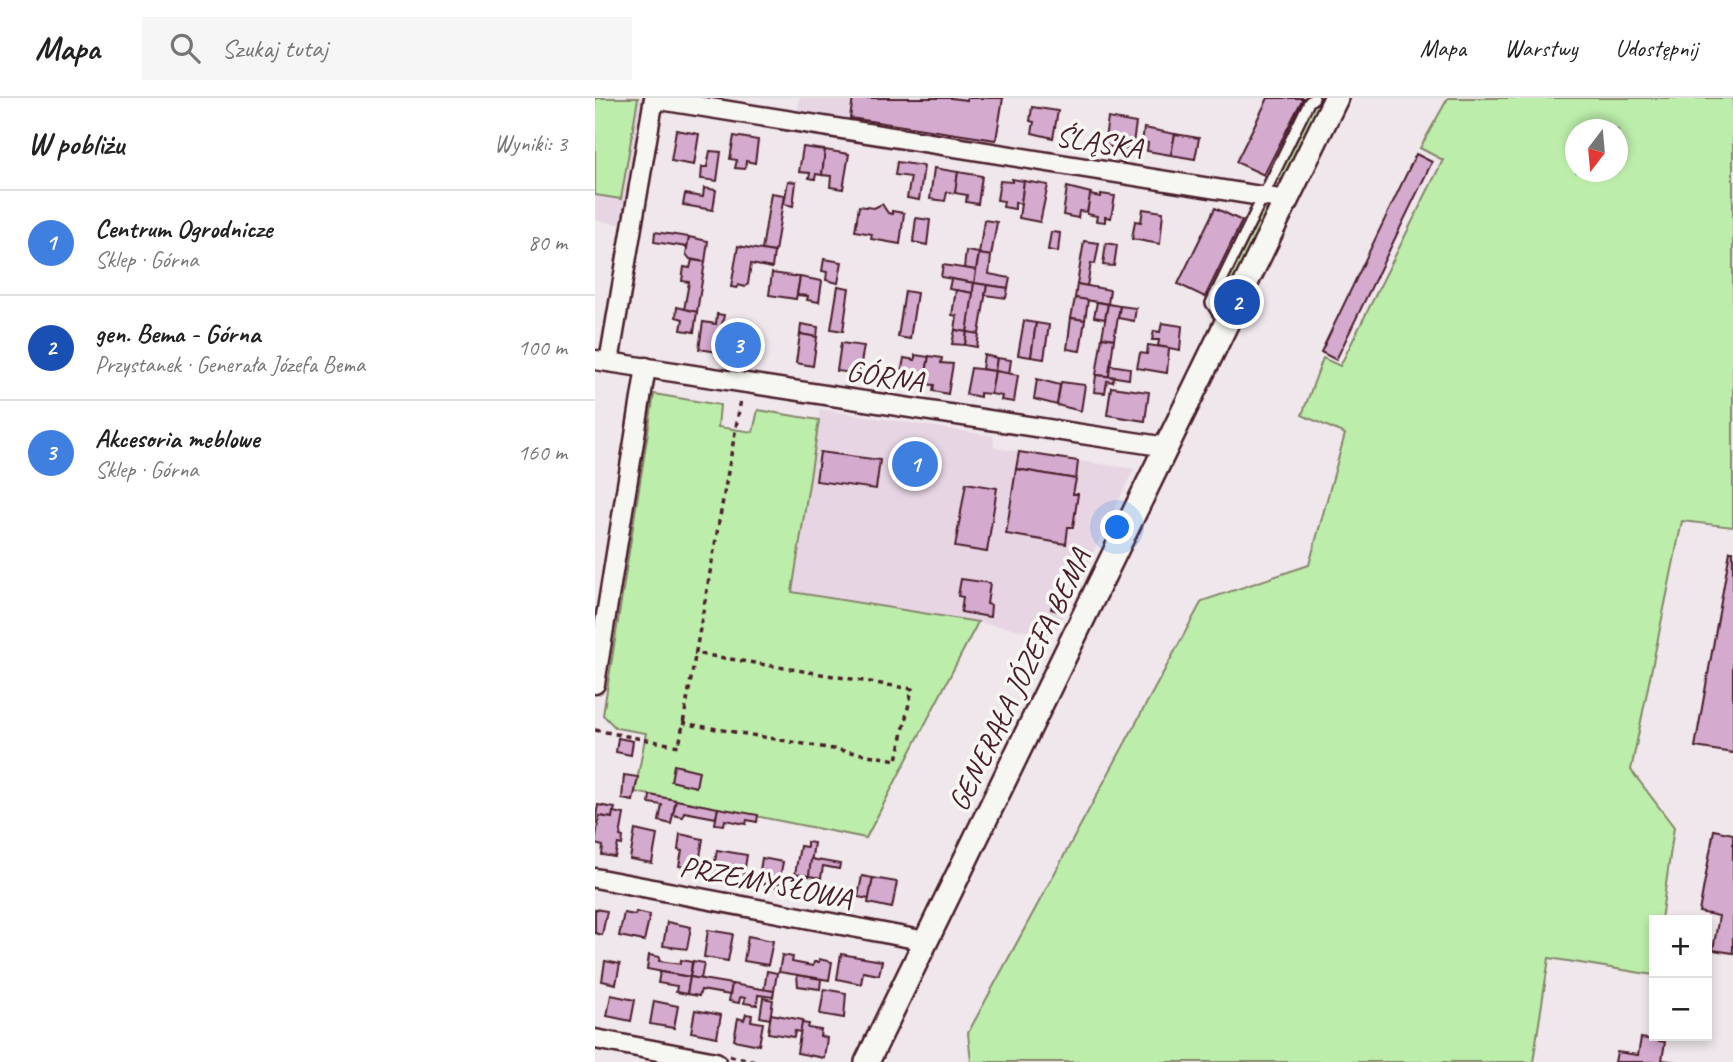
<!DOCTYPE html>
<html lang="pl">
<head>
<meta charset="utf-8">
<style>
  body { margin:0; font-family:Caveat,sans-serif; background:#f6f6f6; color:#222 }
  .controls { position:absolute; right:21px; bottom:21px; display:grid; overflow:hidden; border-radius:0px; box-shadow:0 4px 10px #0003 }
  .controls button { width:63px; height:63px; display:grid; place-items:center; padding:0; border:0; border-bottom:2px solid #e0e0e0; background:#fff; color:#222; font:35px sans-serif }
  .compass { position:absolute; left:970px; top:21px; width:63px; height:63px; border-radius:50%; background:#fff; box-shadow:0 4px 10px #0003; rotate:196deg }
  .you { position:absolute; left:523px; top:430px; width:24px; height:24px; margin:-18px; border:5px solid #fff; border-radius:50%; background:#1a73e8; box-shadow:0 0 0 10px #1a73e833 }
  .badge { display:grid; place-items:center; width:46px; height:46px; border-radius:50%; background:#c8321e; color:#fff; font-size:23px; font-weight:700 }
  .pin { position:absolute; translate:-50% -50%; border:4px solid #fff; box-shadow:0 2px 7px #0006 }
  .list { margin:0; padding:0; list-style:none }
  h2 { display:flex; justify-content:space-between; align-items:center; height:91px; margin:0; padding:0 28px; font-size:30px }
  h2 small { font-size:23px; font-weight:400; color:#767676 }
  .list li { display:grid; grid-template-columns:46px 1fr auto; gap:21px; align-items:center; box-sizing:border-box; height:105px; padding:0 28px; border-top:2px solid #e0e0e0 }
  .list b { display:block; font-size:26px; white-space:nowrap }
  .list p { margin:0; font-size:23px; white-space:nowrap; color:#767676 }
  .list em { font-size:23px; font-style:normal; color:#767676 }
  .icon { flex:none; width:38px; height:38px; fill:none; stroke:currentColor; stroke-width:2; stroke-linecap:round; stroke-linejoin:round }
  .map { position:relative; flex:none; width:1138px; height:964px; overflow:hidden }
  header { display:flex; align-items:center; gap:42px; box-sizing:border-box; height:98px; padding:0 35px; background:#fff; border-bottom:2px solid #e0e0e0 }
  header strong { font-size:33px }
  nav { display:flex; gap:38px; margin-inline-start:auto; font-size:24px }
  .search { width:490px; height:63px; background:#f6f6f6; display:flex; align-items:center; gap:18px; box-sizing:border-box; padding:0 24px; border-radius:0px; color:#767676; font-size:26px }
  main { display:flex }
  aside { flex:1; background:#fff }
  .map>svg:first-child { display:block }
</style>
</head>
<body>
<header>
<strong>Mapa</strong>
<div class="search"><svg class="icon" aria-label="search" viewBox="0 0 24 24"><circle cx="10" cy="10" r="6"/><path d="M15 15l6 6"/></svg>Szukaj tutaj</div>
<nav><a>Mapa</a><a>Warstwy</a><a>Udostępnij</a></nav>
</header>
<main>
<aside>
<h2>W pobliżu<small>Wyniki: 3</small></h2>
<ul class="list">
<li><span class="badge" style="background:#3f7fe0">1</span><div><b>Centrum Ogrodnicze</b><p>Sklep · Górna</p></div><em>80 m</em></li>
<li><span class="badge" style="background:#1a4fb4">2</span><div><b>gen. Bema - Górna</b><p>Przystanek · Generała Józefa Bema</p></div><em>100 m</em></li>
<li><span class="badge" style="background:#3f7fe0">3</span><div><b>Akcesoria meblowe</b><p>Sklep · Górna</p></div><em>160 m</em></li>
</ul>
</aside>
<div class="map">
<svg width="1138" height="964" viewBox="0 0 1138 964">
  <rect width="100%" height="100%" fill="#efe7eb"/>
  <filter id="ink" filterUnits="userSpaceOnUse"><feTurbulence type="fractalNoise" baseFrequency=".0143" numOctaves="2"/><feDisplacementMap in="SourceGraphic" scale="14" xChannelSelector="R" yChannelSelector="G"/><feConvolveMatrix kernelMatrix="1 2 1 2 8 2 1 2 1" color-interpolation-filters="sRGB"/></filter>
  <g filter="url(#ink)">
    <g fill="#e7d5e3">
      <polygon points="0,0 49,0 27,127 0,122"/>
      <polygon points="204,0 408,0 401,44 203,12"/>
      <polygon points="225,311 398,338 399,350 539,371 458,537 197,494"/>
    </g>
    <g fill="#bdedab" stroke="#84866b" stroke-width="2" fill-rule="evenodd">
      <polygon points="0,0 43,0 26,101 0,97"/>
      <polygon points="728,0 731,0 690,80 680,84 716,9"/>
      <path d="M853,0H1138V429L1087,423L1036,672L1079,729L1066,822H1059V877L954,860L938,964H376L373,935L607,503L714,467L750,336L707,317L728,260L745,268L848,62L825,50ZM981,32H1023V74H981Z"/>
      <polygon points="668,108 672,115 671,122 629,209 621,203"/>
      <polygon points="59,296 125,307 123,329 158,334 163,312 224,322 197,494 383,524 271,740 40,694 51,635 21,630 8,617"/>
    </g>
    <g fill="#d4aacf" stroke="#4a1f2b" stroke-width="2">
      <polygon points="258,0 356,0 372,2 372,0 408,0 401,42 255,20"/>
      <polygon points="673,0 708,0 669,77 641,64"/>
      <polygon points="437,9 463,13 458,40 437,35 439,24 435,23"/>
      <polygon points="513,20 541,25 537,52 509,48"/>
      <polygon points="549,30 580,36 576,57 552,53 553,45 547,44"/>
      <polygon points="81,32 104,36 99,67 76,63"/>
      <polygon points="580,36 604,40 600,61 576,57"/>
      <polygon points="139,38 163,42 160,65 151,63 150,71 140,70 142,62 135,61"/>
      <polygon points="208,49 230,52 227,77 221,76 220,81 214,80 215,75 204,74"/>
      <polygon points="230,52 254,56 248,91 235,89 236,78 227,77"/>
      <polygon points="115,53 126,54 122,83 106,81 107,69 112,69"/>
      <polygon points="821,56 837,64 741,262 726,254"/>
      <polygon points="302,64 329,68 324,102 312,100 316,79 300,77"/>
      <polygon points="339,70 363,74 360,95 352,94 350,103 335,101"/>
      <polygon points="363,74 387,78 383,106 371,104 372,97 360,95"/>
      <polygon points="417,81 429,83 426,106 420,104 420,111 408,109 409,103 402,102 405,83 417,84"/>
      <polygon points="193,83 201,84 198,108 189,106"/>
      <polygon points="429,83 453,87 445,124 424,120"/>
      <polygon points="472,89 496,95 492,114 484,113 483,120 468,117"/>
      <polygon points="109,90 121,92 118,112 88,107 90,96 108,99"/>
      <polygon points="176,95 189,97 180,154 167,152"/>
      <polygon points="506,96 520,98 516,120 510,119 510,124 501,123 502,118 492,116 495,97 506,99"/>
      <polygon points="287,106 293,115 297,116 297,113 309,115 305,146 276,141 277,136 260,133 264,108 279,110"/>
      <polygon points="620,110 647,123 610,199 583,186"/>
      <polygon points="548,111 568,114 565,146 537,141 540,123 546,124"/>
      <polygon points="321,120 335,122 332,147 318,144"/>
      <polygon points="389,122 402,124 396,158 384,156"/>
      <polygon points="60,134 94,139 92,149 59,144"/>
      <polygon points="456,134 465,135 463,154 453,152"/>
      <polygon points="94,139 113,143 110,164 95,161 91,156"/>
      <polygon points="489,143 504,145 500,166 496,165 492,188 482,186"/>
      <polygon points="511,145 522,147 519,168 508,167"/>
      <polygon points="143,148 179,154 177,170 156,166 153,186 150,189 143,187 142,190 136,189"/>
      <polygon points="371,153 384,155 381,172 369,170"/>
      <polygon points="384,156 396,158 394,176 415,180 413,190 379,185"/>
      <polygon points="229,161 247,164 243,185 231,182 232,174 227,173"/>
      <polygon points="97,162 110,164 102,214 89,212 94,184 87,183 89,169 95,170"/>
      <polygon points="348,167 381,172 379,185 346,179"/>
      <polygon points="177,175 205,179 201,201 174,197"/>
      <polygon points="205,179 227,183 224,204 212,202 213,198 202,197"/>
      <polygon points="356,181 379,185 378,195 354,191"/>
      <polygon points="379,185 392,187 384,236 372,234"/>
      <polygon points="482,186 515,192 513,206 480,200"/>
      <polygon points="392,187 413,190 411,200 390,197"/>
      <polygon points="243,188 254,190 248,233 236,231"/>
      <polygon points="361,192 378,195 372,234 360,232 362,218 357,217"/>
      <polygon points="310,193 322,195 315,241 303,239"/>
      <polygon points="480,200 493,202 490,222 476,220"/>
      <polygon points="502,204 513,206 510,221 499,219"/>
      <polygon points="513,206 525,208 519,241 507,239"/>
      <polygon points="525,208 541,210 539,223 523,220"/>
      <polygon points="82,209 102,214 99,234 86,232 88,221 81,219"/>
      <polygon points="122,216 129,217 127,227 139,229 135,256 104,251 108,224 121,226"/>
      <polygon points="476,220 490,222 485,253 472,251"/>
      <polygon points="429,223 441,225 436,259 423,257"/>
      <polygon points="441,225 454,227 449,261 436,259"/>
      <polygon points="567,225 587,228 585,252 563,248 564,242 557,242 559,233 565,234"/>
      <polygon points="206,226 223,229 222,239 205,236"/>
      <polygon points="139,229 159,232 154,263 142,261 143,257 135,256"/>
      <polygon points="360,232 372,234 370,247 357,246"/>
      <polygon points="372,234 384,236 382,249 370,247"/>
      <polygon points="205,236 222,239 218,268 201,265"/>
      <polygon points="507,239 519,241 514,278 501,277"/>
      <polygon points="246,245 269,248 264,276 242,273"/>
      <polygon points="553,247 574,250 572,275 542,270 545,255 552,256"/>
      <polygon points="320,257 334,259 329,286 318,284 317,288 304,286 309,260 320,262"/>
      <polygon points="389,257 402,260 400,273 387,271"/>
      <polygon points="334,258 347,260 346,265 358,266 353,296 338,293 339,287 329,286"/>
      <polygon points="402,260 416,262 414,276 400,273"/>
      <polygon points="515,267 535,270 534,281 514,278"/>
      <polygon points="376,270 400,273 396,296 385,295 385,299 371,296"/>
      <polygon points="400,273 423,277 419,304 406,302 407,298 396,296"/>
      <polygon points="501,277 519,279 518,284 512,283 510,295 499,294"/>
      <polygon points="442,281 465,287 462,307 439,301"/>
      <polygon points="466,284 490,287 486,313 462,307"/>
      <polygon points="516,289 554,294 550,323 512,317"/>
      <polygon points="225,354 285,362 281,391 221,383"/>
      <polygon points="424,354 483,363 481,381 421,371"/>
      <polygon points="421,371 481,381 478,396 483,396 478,429 473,429 471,446 411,436"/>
      <polygon points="371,385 402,390 392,454 360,449"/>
      <polygon points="1135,453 1138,453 1138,655 1100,649"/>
      <polygon points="366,481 395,485 392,506 396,507 395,519 366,514 368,499 363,498"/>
      <polygon points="459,501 471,504 468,514 456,511"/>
      <polygon points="23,640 38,643 36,657 21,654"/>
      <polygon points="79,667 104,673 101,689 76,683"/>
      <polygon points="29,677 43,679 38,703 27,701"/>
      <polygon points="55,697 81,702 76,726 64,723 67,707 54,705"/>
      <polygon points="81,702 123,710 121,720 89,714 88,719 78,717"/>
      <polygon points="3,707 20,710 17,720 4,718 3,725 0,724"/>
      <polygon points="123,710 163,717 162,724 152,722 151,726 130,722 129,727 120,726"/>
      <polygon points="18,714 29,716 25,738 28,739 27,747 23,746 20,759 7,757 8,748 0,746 4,718 17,720"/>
      <polygon points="40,732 62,737 57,765 35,761"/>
      <polygon points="1119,732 1138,736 1138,855 1118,852 1124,818 1104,814"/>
      <polygon points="85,736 108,741 103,771 84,768 87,753 83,752"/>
      <polygon points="212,744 219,745 214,778 200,776 205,748 212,749"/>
      <polygon points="122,752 152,757 148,781 118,776"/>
      <polygon points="167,760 188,764 183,789 163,785"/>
      <polygon points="216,761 245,766 244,771 228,768 226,780 214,778"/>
      <polygon points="267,778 278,780 274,801 263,799"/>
      <polygon points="278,780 302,784 297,810 273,805"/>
      <polygon points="0,811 12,813 7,837 0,835"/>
      <polygon points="41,814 55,817 49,843 24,838 29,815 40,817"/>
      <polygon points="72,824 96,829 92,851 68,848"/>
      <polygon points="113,832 138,836 133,863 109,859"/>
      <polygon points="153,838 178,843 173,867 149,863"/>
      <polygon points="246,856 287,863 284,877 268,874 266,886 242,881"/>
      <polygon points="54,857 65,859 64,863 85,866 86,862 97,864 95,879 52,871"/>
      <polygon points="187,857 198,859 197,864 218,868 219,864 224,864 224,861 237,864 234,882 184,874"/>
      <polygon points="10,863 25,866 21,886 7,883"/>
      <polygon points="98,863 109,865 106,881 95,879"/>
      <polygon points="172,873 182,875 179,893 169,892"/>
      <polygon points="65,874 95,879 92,896 81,894 82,888 63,885"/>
      <polygon points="202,877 226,881 225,891 203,888"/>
      <polygon points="95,879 137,886 135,897 106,892 104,898 92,896"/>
      <polygon points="137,886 179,893 178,899 163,897 162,907 149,905 150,900 145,899 144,905 134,903"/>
      <polygon points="229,891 251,895 249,920 225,916"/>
      <polygon points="16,897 40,902 36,923 12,918"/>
      <polygon points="168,900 178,902 175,921 165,919"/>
      <polygon points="59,903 83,908 79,930 55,926"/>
      <polygon points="100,912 126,917 122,939 96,934"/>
      <polygon points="151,916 157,917 156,923 168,925 164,947 139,942 143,920 149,922"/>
      <polygon points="176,916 208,922 206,934 200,933 199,939 173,935"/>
      <polygon points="207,925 214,926 213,930 226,932 225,938 232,940 229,960 202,955"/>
      <polygon points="1046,940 1070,944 1067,962 1083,964 1020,964 1022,954 1043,957"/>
    </g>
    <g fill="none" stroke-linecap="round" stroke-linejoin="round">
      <g stroke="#4a1f2b" stroke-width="14">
        <polyline id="service" points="629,225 616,205 714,4 719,0"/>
      </g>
      <g stroke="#4a1f2b" stroke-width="23">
        <g id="minor">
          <polyline points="59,1 691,102"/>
          <polyline points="0,262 572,349"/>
          <polyline points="14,264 59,0"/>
          <polyline points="0,586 51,269"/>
          <polyline points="0,780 331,843"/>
          <polyline points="0,941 121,964"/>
        </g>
      </g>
      <g stroke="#4a1f2b" stroke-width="28">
        <polyline id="tertiary" points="272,964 741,0"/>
      </g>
      <g stroke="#4a1f2b" stroke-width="3.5" stroke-dasharray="5 5" stroke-linecap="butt">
        <polyline points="87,625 302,662 317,591 99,555"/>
        <polyline points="0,632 84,648 146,301"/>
        <polyline points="135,958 167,964"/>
      </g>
      <use href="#service" stroke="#f6f6f2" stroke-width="9"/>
      <use href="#minor" stroke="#f6f6f2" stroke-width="18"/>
      <use href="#tertiary" stroke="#f6f6f2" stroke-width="23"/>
    </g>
  </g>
  <g text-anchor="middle" stroke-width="7" stroke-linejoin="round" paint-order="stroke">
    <g font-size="30" fill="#4a1f2b" stroke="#f6f6f2">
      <text transform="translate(504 44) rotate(9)" y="10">ŚLĄSKA</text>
      <text transform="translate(290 278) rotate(9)" y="10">GÓRNA</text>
      <text transform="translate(424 582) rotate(-64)" y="10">GENERAŁA JÓZEFA BEMA</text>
      <text transform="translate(171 784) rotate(11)" y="10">PRZEMYSŁOWA</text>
    </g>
  </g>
</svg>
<div class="controls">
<button>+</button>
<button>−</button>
</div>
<svg class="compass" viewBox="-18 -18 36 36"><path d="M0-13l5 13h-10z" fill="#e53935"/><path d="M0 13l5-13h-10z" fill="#767676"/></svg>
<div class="you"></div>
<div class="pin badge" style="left:320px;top:366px;background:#3f7fe0">1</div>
<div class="pin badge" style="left:642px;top:204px;background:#1a4fb4">2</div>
<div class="pin badge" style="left:143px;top:247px;background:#3f7fe0">3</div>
</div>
</main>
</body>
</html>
